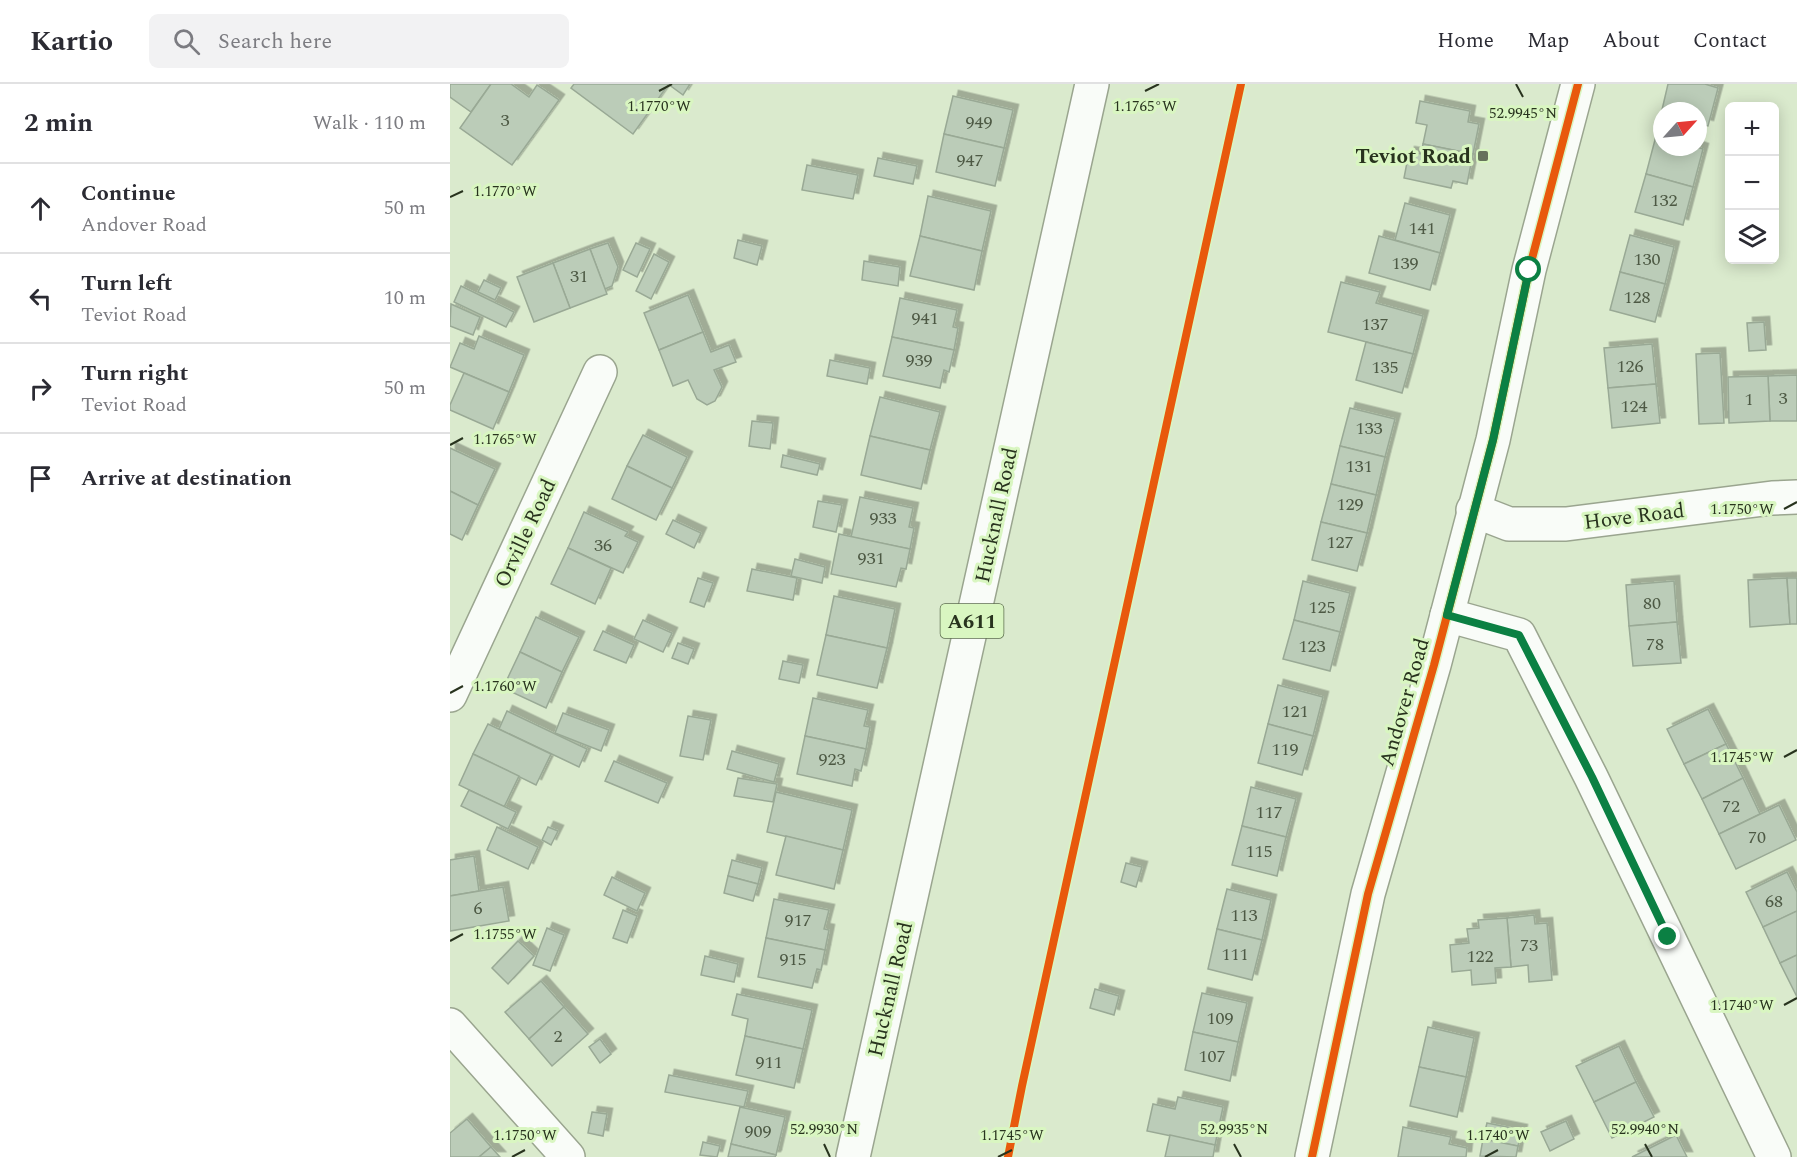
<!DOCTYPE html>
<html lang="en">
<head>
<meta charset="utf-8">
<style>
  body { margin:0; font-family:Spectral,serif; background:#f2f2f3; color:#2b2b33 }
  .controls { position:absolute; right:18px; top:18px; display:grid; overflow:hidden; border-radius:9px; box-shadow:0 3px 15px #0003 }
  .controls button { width:54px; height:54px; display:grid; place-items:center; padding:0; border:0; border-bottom:2px solid #e1e1e2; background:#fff; color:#2b2b33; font:30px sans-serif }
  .compass { position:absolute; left:1203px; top:18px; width:54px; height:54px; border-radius:50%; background:#fff; box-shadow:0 3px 15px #0003; rotate:63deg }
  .stop { position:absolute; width:18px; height:18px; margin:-14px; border:4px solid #0b8043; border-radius:50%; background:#fff }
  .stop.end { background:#0b8043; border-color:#fff; box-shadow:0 2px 6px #0008 }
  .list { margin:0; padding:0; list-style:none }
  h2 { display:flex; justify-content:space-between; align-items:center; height:78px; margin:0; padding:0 24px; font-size:26px }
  h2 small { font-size:20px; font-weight:400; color:#7c7c81 }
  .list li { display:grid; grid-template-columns:39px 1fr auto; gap:18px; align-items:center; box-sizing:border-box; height:90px; padding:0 24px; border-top:2px solid #e1e1e2 }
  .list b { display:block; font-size:22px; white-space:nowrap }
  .list p { margin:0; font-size:20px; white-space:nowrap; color:#7c7c81 }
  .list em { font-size:20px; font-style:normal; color:#7c7c81 }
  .icon { flex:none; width:33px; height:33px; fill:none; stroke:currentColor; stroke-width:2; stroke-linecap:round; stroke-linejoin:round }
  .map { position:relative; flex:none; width:1347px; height:1073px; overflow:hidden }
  header { display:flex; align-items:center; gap:36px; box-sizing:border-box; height:84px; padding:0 30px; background:#fff; border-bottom:2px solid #e1e1e2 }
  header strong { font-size:28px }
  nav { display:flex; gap:33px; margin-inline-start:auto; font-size:21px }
  .search { width:420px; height:54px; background:#f2f2f3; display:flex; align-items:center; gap:15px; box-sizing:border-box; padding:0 21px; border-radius:9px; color:#7c7c81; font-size:22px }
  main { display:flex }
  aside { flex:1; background:#fff }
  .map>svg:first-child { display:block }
</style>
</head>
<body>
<header>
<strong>Kartio</strong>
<div class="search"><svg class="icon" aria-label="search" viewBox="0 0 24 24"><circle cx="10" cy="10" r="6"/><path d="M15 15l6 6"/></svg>Search here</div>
<nav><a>Home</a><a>Map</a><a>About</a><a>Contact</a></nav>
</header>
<main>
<aside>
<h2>2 min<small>Walk · 110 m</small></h2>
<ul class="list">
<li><svg class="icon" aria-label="ahead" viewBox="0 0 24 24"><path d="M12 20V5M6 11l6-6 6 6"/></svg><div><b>Continue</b><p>Andover Road</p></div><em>50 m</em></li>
<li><svg class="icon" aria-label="left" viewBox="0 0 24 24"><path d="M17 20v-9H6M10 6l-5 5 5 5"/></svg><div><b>Turn left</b><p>Teviot Road</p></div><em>10 m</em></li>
<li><svg class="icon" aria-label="right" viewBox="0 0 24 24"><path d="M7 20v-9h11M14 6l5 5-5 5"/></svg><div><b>Turn right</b><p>Teviot Road</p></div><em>50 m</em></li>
<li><svg class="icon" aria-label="arrive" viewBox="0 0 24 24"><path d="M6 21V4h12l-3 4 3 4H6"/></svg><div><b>Arrive at destination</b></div></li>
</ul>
</aside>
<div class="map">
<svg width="1347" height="1073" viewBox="0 0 1347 1073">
  <defs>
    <filter id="shadow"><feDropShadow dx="5.5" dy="-5.5" stdDeviation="0" flood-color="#0004"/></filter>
  </defs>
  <rect width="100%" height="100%" fill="#daeacd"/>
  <g fill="#bbccb8" stroke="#99a995" stroke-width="1.5" filter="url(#shadow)">
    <polygon points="0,0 41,0 21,28 0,13"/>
    <polygon points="41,0 61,0 79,13 87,1 109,16 62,81 10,44"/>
    <polygon points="124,0 218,0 218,1 183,50 121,4"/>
    <polygon points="218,0 240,0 233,11"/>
    <polygon points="1218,0 1255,0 1268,4 1258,42 1248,40 1248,27 1212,27 1212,30 1211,30"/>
    <polygon points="503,12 563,26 554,64 494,50"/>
    <polygon points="970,17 1020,27 1018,38 1029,40 1023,70 973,60 977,41 966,39"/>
    <polygon points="494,50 554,64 545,102 486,88"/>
    <polygon points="1206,52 1212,54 1212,63 1247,63 1253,65 1243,103 1196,90"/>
    <polygon points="973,60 1023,70 1017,100 1003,97 1001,104 954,94 959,68 971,70"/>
    <polygon points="428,74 467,82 463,100 424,92"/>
    <polygon points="357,81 408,91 403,115 352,106"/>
    <polygon points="1196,90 1243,103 1233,141 1185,128"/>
    <polygon points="478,112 541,127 532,167 470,152"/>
    <polygon points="955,119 1000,131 990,169 945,156"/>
    <polygon points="1180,151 1224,163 1215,200 1170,188"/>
    <polygon points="470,152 532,167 524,206 460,192"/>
    <polygon points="929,152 990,169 980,206 919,189"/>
    <polygon points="288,156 312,162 307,181 284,174"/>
    <polygon points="158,159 168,183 162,202 155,205 140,165"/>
    <polygon points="186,159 200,165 187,193 173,186"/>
    <polygon points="140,165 157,210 120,224 103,179"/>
    <polygon points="204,170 219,178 201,215 186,207"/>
    <polygon points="414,177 450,183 448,202 412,196"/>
    <polygon points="103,179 120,224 84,238 67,193"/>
    <polygon points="1170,188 1215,200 1205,238 1160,226"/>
    <polygon points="34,196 51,204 45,216 28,208"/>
    <polygon points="891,198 930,208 926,219 973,232 963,270 878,248"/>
    <polygon points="11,202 64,228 56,243 4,218"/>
    <polygon points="238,211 253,248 209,266 194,229"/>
    <polygon points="450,214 507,226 503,243 508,244 504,266 442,253"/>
    <polygon points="1,220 30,233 23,251 0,242"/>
    <polygon points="1314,238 1316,266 1299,267 1297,239"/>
    <polygon points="253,248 261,268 279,261 286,278 264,286 272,303 265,317 257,321 247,315 238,296 223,302 209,266"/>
    <polygon points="29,252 74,271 59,308 0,283 10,259 24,265"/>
    <polygon points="442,253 504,266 499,288 494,286 490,304 433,292"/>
    <polygon points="916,258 963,270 952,309 906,296"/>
    <polygon points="1202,260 1206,300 1158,304 1154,264"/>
    <polygon points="1270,269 1274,339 1249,340 1246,270"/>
    <polygon points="380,276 420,284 417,300 377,292"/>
    <polygon points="14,289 59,308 43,345 0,326 0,321"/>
    <polygon points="1347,291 1347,337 1320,337 1318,292"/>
    <polygon points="1318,292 1320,337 1279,339 1278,293"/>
    <polygon points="1206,300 1210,339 1162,344 1158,304"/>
    <polygon points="430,313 490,328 480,366 420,352"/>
    <polygon points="900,324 945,335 935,373 890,362"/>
    <polygon points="302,337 323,339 320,365 299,362"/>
    <polygon points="193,351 237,373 222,404 177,382"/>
    <polygon points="420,352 480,366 471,405 411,391"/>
    <polygon points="890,362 935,373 926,411 881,400"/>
    <polygon points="0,364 45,385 28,421 0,407"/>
    <polygon points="333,371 370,380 367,391 331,383"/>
    <polygon points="177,382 222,404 206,436 162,415"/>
    <polygon points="881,400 926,411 917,449 871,438"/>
    <polygon points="0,407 28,421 12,456 0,450"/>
    <polygon points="410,413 463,424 459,443 464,444 460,465 401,453"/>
    <polygon points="368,417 392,421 386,448 363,443"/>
    <polygon points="134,428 178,448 175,452 188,458 173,489 118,464"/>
    <polygon points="223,436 251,449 244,464 216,450"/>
    <polygon points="871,438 917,449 907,487 862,476"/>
    <polygon points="389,450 460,465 456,485 451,484 446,503 381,490"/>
    <polygon points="118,464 161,484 145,520 101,500"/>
    <polygon points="345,475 375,483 372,499 341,492"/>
    <polygon points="302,485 347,494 343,516 297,507"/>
    <polygon points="248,494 263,499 254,523 240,518"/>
    <polygon points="1337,494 1340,540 1300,543 1298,496"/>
    <polygon points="1337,494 1347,494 1347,540 1340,540"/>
    <polygon points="853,497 900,509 890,548 844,536"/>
    <polygon points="1224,497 1227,538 1179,542 1176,501"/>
    <polygon points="384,512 445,525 437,564 376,551"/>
    <polygon points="86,533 129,553 112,588 70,568"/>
    <polygon points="193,536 222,549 213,568 184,555"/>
    <polygon points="844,536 890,548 880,587 833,575"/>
    <polygon points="1227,538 1231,579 1183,582 1179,542"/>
    <polygon points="153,547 184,561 176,579 144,566"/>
    <polygon points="376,551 437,564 427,604 367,591"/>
    <polygon points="228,559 244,565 238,580 222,574"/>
    <polygon points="70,568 112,588 96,624 53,604"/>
    <polygon points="333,577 353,581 349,599 329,595"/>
    <polygon points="828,601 873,613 863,652 818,640"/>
    <polygon points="363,614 418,626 414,642 420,643 416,665 355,652"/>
    <polygon points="1258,625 1276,660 1234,680 1217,645"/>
    <polygon points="57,627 137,665 129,683 49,645"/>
    <polygon points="113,629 159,646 151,667 105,649"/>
    <polygon points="238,632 261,636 253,676 230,672"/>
    <polygon points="38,640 101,670 86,701 23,670"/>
    <polygon points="818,640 863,652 852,691 808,679"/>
    <polygon points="355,652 416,665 411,687 405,685 402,702 347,690"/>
    <polygon points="1276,660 1293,694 1252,715 1234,680"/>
    <polygon points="282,667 329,680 324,698 277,685"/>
    <polygon points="23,670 69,692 54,723 9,701"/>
    <polygon points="164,677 217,699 208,719 155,697"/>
    <polygon points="288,694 327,700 323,718 284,712"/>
    <polygon points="1293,694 1310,730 1269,750 1252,715"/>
    <polygon points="801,703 846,715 836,753 792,742"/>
    <polygon points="19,706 66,728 58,745 11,722"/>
    <polygon points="326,708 402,726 393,766 317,748"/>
    <polygon points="1329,721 1346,756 1286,785 1269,750"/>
    <polygon points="792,742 836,753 827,792 782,781"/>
    <polygon points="47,743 88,763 78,785 37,766"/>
    <polygon points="98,743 108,747 101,761 92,756"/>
    <polygon points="336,752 393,766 384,805 326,791"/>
    <polygon points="24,772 29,807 0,812 0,776"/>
    <polygon points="282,776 312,784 308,800 278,792"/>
    <polygon points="676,779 692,783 686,803 671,798"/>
    <polygon points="1337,788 1347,808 1347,827 1313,843 1296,808"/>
    <polygon points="278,792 308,800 303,817 274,809"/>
    <polygon points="162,793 195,809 187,827 154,811"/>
    <polygon points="53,803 59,837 0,847 0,812"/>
    <polygon points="777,805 821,816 812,856 767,845"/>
    <polygon points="324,815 379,826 374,845 379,846 375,866 316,854"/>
    <polygon points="173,826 187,832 177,859 163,854"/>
    <polygon points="1347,827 1347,871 1330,879 1313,843"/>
    <polygon points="1084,831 1085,840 1097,839 1102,896 1079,898 1078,881 1061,883 1057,834"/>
    <polygon points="1057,834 1061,883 1045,884 1046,899 1022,901 1021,886 1002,888 1000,861 1019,859 1017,845 1029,844 1028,836"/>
    <polygon points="97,844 114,851 100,887 83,881"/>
    <polygon points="767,845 812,856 802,896 758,885"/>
    <polygon points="316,854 375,866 371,886 367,885 362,904 308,893"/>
    <polygon points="68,857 84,872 58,900 42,884"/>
    <polygon points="1347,871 1347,913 1330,879"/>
    <polygon points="255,872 288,880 284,898 251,891"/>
    <polygon points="91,897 114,923 79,955 55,928"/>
    <polygon points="645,905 669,912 664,931 640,924"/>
    <polygon points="752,909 797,919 788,958 743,948"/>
    <polygon points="287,910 362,926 353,965 295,952 298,935 282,931"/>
    <polygon points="114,923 138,950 102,982 79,955"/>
    <polygon points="978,943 1024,954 1016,993 969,983"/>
    <polygon points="743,948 788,958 780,997 735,986"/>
    <polygon points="295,952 353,965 344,1004 286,991"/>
    <polygon points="150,955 161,970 150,979 139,963"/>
    <polygon points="1169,962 1186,998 1144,1018 1126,982"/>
    <polygon points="969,983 1016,993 1007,1033 960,1022"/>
    <polygon points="219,991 298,1007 294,1023 215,1008"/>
    <polygon points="1186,998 1204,1033 1162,1054 1144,1018"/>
    <polygon points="728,1013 773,1023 765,1061 697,1047 703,1020 725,1025"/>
    <polygon points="290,1023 335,1033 326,1071 281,1060"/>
    <polygon points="142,1028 157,1030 153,1052 138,1049"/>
    <polygon points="17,1035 41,1063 29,1073 0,1073 0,1049"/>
    <polygon points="1116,1037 1124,1055 1100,1067 1091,1048"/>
    <polygon points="1037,1039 1072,1046 1068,1062 1033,1055"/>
    <polygon points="953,1043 1001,1053 999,1060 1017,1064 1016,1073 948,1073"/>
    <polygon points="720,1051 765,1061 763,1073 715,1073"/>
    <polygon points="1226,1051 1237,1073 1182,1073"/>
    <polygon points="1033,1055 1068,1062 1066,1073 1030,1072"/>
    <polygon points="253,1058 270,1062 267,1073 250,1071"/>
    <polygon points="281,1060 326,1071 325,1073 278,1073"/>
    <polygon points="41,1063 50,1073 29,1073"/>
  </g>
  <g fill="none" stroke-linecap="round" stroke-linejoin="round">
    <g stroke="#9aa58f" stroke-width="36">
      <g id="minor">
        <polyline points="1023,426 1059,440 1116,440 1322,414 1347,413"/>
        <polyline points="997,531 1069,551 1141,693 1324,1073"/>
        <polyline points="0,611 150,288"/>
        <polyline points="0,941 118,1073"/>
      </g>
    </g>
    <g stroke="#9aa58f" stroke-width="36">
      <polyline id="tertiary" points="862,1073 918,810 984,581 1043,356 1079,186 1128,0"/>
    </g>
    <g stroke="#9aa58f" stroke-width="36">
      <polyline id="primary" points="403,1073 642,0"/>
    </g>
    <use href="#minor" stroke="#f9fcf8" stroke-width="33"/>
    <use href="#tertiary" stroke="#f9fcf8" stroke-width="33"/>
    <use href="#primary" stroke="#f9fcf8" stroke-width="33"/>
    <g stroke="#d9f6c1" stroke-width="11">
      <g id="cycleway">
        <polyline points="558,1073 572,1002 791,0"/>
        <polyline points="862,1073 918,810 984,581 1043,356 1079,186 1128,0"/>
      </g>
    </g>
    <use href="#cycleway" stroke="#e8590c" stroke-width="8"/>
  </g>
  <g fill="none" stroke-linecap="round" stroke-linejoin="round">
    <polyline stroke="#0b8043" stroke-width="8" points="1079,186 1043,356 997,531 1069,551 1142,693 1218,853"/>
  </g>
  <path fill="none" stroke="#28331e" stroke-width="2" d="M1066,0L1073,13M209,7L222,0M695,7L709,0M0,113L13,107M0,361L13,354M1334,425L1347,418M0,609L13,602M1334,673L1347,666M0,857L13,850M1334,921L1347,914M374,1060L380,1073M784,1060L791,1073M1195,1060L1202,1073M62,1073L75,1066M548,1073L562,1066M1035,1073L1048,1066"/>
  <rect fill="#66735b" stroke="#d9f6c1" stroke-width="2" x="1027" y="66" width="12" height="12" rx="3"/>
  <g text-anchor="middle" stroke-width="6" stroke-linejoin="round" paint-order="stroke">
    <g font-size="18" fill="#4d5944">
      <text x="55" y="42">3</text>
      <text x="529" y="44">949</text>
      <text x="520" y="82">947</text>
      <text x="1214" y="122">132</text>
      <text x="972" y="150">141</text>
      <text x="1197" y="181">130</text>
      <text x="955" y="185">139</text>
      <text x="129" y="198">31</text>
      <text x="1187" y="219">128</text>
      <text x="475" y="240">941</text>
      <text x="925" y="246">137</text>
      <text x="469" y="282">939</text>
      <text x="1180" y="288">126</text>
      <text x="935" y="289">135</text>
      <text x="1333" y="320">3</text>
      <text x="1299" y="321">1</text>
      <text x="1184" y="328">124</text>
      <text x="919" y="350">133</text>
      <text x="909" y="388">131</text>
      <text x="900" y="426">129</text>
      <text x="433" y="440">933</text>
      <text x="890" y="464">127</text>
      <text x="153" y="467">36</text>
      <text x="421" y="480">931</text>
      <text x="1202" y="525">80</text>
      <text x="872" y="529">125</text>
      <text x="1205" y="566">78</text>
      <text x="862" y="568">123</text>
      <text x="845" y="633">121</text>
      <text x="835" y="671">119</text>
      <text x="382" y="681">923</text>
      <text x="1281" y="728">72</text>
      <text x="819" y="734">117</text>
      <text x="1307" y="759">70</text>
      <text x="809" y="773">115</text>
      <text x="1324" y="823">68</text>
      <text x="28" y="830">6</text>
      <text x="794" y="837">113</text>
      <text x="348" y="842">917</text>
      <text x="1079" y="867">73</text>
      <text x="785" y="876">111</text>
      <text x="1030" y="878">122</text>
      <text x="343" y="881">915</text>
      <text x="770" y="940">109</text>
      <text x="108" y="958">2</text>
      <text x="762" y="978">107</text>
      <text x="319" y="984">911</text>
      <text x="308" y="1053">909</text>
    </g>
    <rect fill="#d9f6c1" stroke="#5d6e4f" stroke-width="1.5" x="490.5" y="520" width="63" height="34" rx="4.5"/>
    <g font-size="20" font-weight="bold" fill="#28331e">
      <text x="522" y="544">A611</text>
    </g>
    <g font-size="21" font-weight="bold" fill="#28331e" stroke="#d9f6c1" text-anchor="end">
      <text x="1021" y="79">Teviot Road</text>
    </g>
    <g font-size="21" fill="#28331e" stroke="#d9f6c1">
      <text transform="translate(546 431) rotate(-78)" y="7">Hucknall Road</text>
      <text transform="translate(1184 432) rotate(-7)" y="7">Hove Road</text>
      <text transform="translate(75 449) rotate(-65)" y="7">Orville Road</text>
      <text transform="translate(954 618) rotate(-74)" y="7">Andover Road</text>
      <text transform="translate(440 905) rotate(-77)" y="7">Hucknall Road</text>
    </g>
  </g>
  <g font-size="15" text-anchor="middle" fill="#28331e" stroke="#d9f6c1" stroke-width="6" stroke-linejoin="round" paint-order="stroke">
    <text x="209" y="27">1.1770°W</text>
    <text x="695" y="27">1.1765°W</text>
    <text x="1073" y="34">52.9945°N</text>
    <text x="55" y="112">1.1770°W</text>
    <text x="55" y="360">1.1765°W</text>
    <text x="1292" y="430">1.1750°W</text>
    <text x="55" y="607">1.1760°W</text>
    <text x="1292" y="678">1.1745°W</text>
    <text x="55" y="855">1.1755°W</text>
    <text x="1292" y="926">1.1740°W</text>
    <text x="374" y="1050">52.9930°N</text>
    <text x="784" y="1050">52.9935°N</text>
    <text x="1195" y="1050">52.9940°N</text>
    <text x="75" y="1056">1.1750°W</text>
    <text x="562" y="1056">1.1745°W</text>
    <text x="1048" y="1056">1.1740°W</text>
  </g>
</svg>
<div class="controls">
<button>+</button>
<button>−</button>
<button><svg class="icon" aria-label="layers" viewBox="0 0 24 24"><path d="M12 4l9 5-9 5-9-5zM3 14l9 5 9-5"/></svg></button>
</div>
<svg class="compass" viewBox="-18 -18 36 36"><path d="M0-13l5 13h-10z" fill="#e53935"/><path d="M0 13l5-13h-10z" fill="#7c7c81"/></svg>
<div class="stop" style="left:1079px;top:186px"></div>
<div class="stop end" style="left:1218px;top:853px"></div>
</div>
</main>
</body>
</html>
